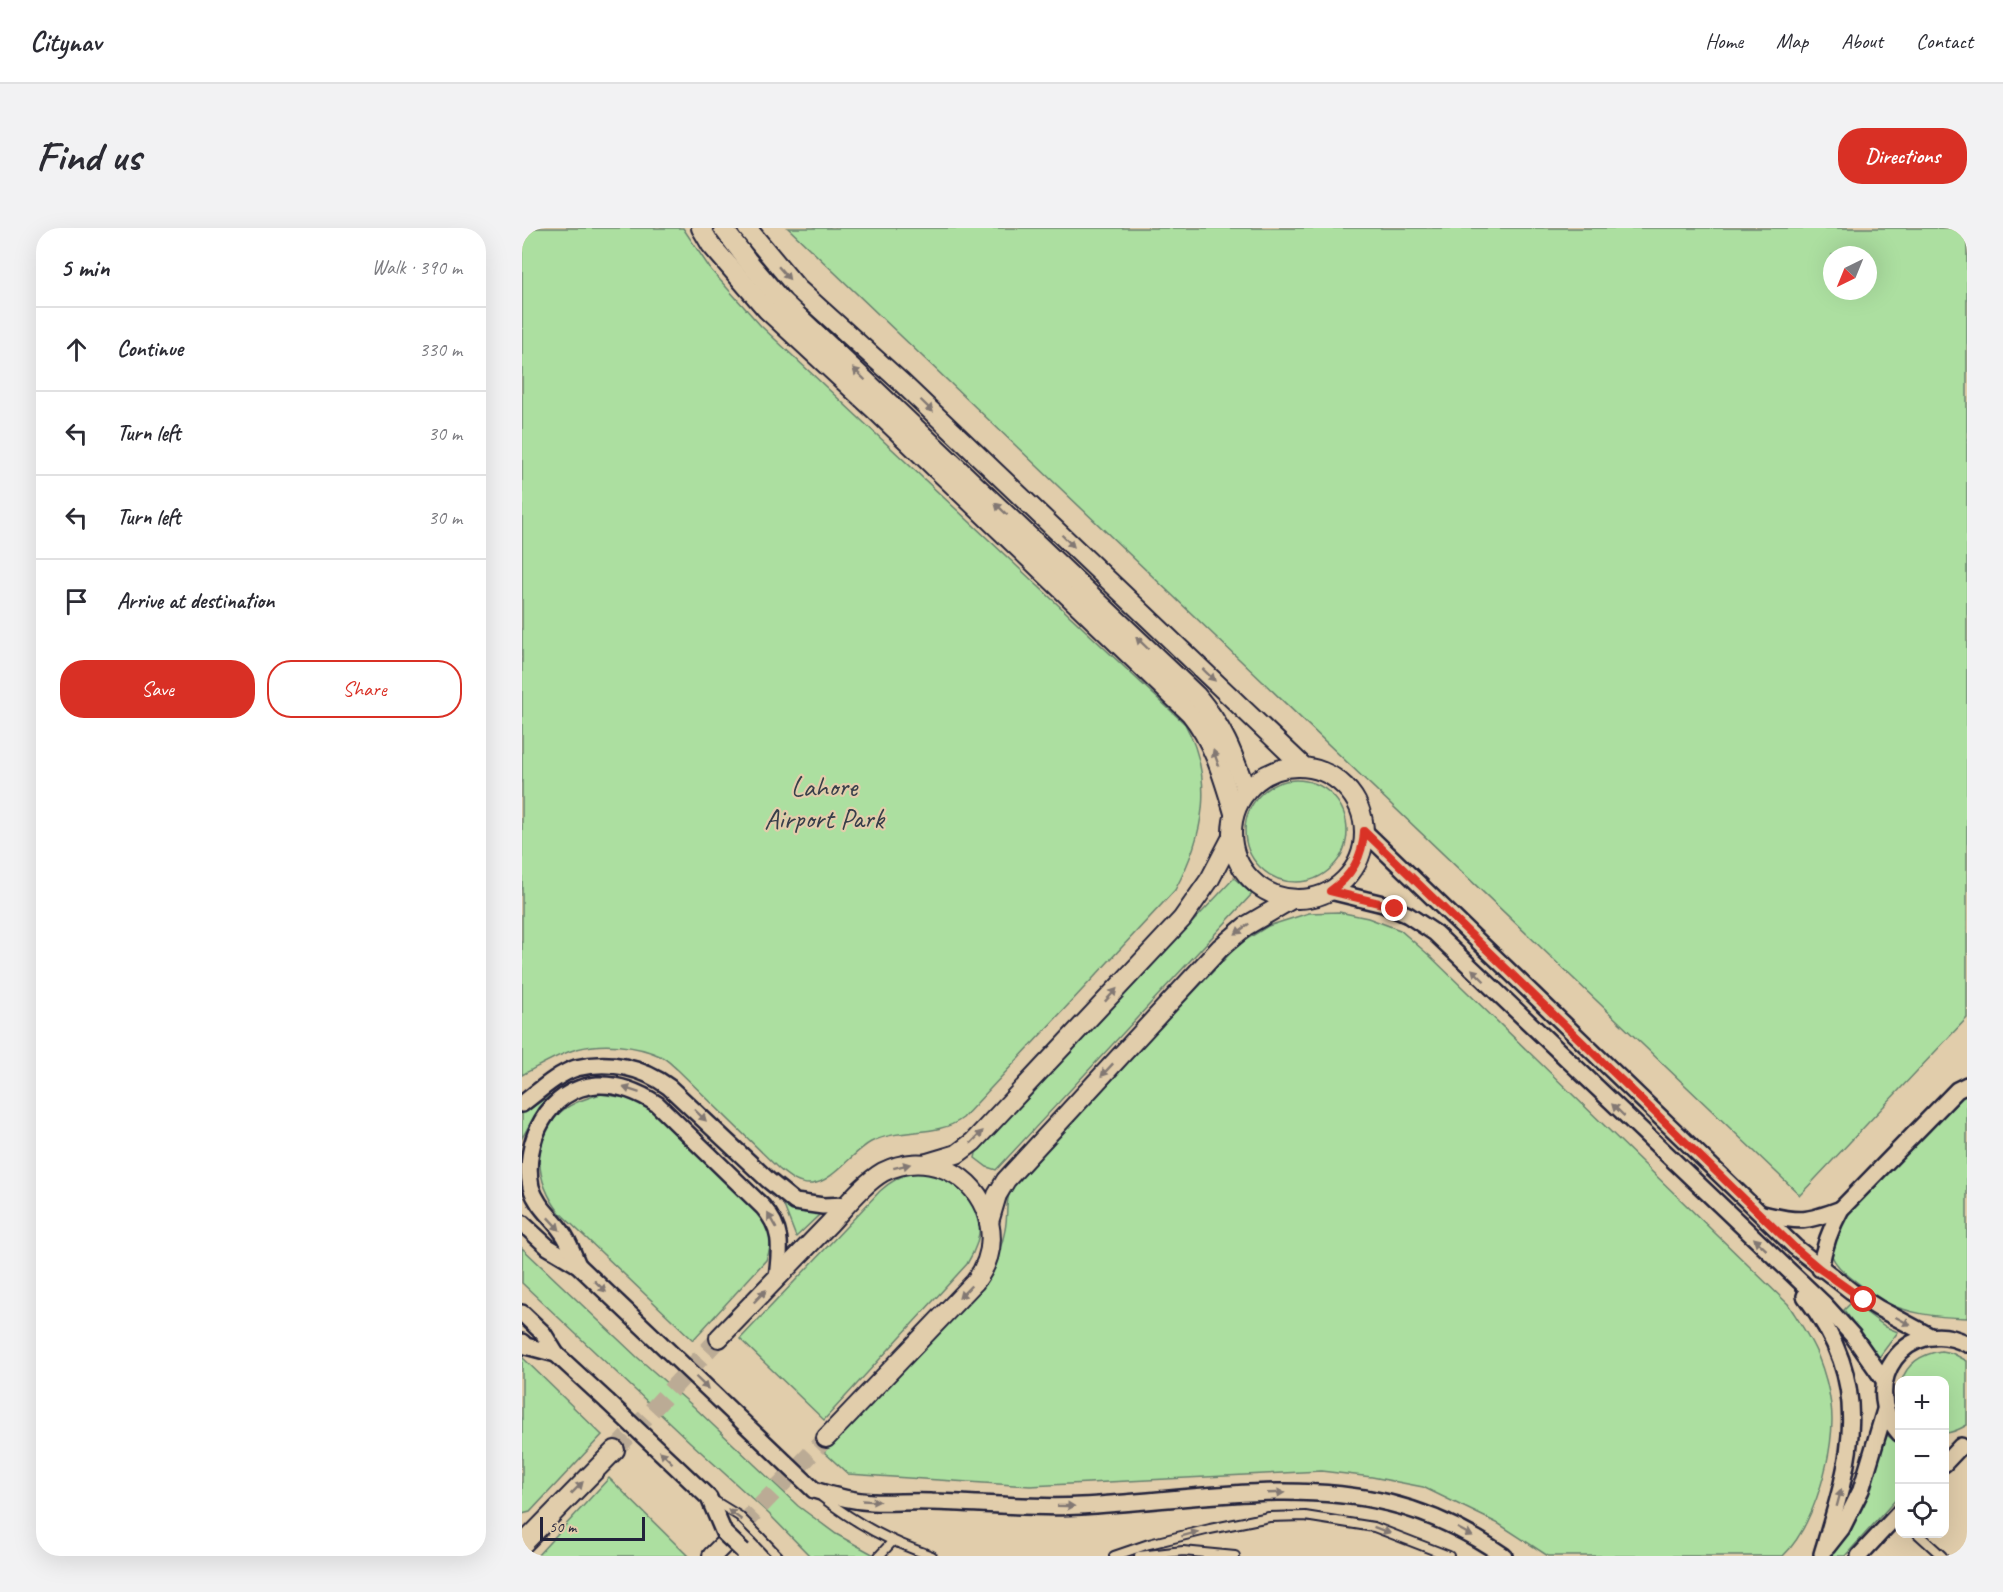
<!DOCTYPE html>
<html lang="en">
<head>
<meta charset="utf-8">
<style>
  body { margin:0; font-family:Caveat,sans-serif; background:#f2f2f3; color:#2b2b33 }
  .controls { position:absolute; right:18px; bottom:18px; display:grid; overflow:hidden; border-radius:12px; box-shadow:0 6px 24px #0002 }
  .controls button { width:54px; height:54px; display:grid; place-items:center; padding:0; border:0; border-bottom:2px solid #e1e1e2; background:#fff; color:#2b2b33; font:30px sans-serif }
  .compass { position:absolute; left:1301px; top:18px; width:54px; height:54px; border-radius:50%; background:#fff; box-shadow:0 6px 24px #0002; rotate:223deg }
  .scale { position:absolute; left:18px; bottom:15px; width:105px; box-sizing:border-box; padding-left:6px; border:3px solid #22223b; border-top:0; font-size:16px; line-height:21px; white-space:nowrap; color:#22223b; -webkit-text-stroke:4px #e1cdab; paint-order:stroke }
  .stop { position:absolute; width:18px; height:18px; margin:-14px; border:4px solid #d93025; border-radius:50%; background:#fff }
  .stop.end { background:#d93025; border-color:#fff; box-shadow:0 2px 6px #0008 }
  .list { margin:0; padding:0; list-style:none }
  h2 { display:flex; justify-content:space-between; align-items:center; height:78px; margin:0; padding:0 24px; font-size:26px }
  h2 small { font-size:20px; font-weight:400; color:#7c7c81 }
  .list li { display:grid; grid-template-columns:39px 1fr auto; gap:18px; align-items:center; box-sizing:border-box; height:84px; padding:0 24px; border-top:2px solid #e1e1e2 }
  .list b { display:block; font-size:22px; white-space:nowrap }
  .list em { font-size:20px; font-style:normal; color:#7c7c81 }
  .actions { display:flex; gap:12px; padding:18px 24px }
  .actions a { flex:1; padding:14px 0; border:2px solid #d93025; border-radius:24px; text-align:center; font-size:21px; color:#d93025 }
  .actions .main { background:#d93025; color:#fff }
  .icon { flex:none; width:33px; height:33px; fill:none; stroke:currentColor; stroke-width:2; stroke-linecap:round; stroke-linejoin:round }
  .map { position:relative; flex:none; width:1445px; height:1328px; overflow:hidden; border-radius:24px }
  header { display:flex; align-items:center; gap:36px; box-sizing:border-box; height:84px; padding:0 30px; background:#fff; border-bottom:2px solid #e1e1e2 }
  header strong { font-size:28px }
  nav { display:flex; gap:33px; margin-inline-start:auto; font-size:21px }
  .intro { display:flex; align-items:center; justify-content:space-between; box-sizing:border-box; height:144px; padding:0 36px }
  h1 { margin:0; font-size:42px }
  .button { padding:15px 27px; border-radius:24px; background:#d93025; color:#fff; font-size:21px; font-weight:700 }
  main { display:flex; gap:36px; padding:0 36px }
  aside { flex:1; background:#fff; border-radius:24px; box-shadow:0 6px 24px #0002 }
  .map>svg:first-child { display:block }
</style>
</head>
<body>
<header>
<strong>Citynav</strong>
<nav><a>Home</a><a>Map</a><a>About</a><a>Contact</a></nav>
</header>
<div class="intro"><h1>Find us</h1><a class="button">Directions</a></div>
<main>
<aside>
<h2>5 min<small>Walk · 390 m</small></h2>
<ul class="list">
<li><svg class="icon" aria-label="ahead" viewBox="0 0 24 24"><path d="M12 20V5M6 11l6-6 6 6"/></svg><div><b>Continue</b></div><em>330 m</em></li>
<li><svg class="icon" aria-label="left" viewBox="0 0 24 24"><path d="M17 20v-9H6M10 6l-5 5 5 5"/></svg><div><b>Turn left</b></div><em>30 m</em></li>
<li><svg class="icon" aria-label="left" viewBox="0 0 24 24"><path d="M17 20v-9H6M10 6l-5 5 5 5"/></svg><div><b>Turn left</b></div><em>30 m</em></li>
<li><svg class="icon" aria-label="arrive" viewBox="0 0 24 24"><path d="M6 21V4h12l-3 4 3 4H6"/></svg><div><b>Arrive at destination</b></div></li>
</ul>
<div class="actions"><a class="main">Save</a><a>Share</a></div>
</aside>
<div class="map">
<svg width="1445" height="1328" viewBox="0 0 1445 1328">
  <rect width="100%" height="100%" fill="#e1cdab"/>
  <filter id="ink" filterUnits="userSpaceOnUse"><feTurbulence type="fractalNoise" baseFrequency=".0167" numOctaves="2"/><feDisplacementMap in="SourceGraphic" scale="12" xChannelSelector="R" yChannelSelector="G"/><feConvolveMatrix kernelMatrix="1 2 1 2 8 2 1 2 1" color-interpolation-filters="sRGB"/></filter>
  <g filter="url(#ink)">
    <g fill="#acdfa0" stroke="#67806e" stroke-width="1.5" fill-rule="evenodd">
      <path d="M0,0H161L189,42L239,98L663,496C693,552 682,608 653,662L441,890C414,910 379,899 349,914C330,924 311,954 290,956C276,957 267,949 257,941L156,842C151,838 145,831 138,828C114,817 80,814 55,821C36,826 17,838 0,847Z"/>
      <path d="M266,0H1445V790L1278,967ZM1310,27H1346V63H1310Z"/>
      <circle cx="774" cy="603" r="51"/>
      <polygon points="712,650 730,666 474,942 465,939 453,930 454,925"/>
      <path d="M817,684L846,690L878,702L908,728L1266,1076C1276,1092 1289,1110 1296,1128C1302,1143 1307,1161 1309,1177C1315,1220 1292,1298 1261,1328H1026L977,1296L901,1259L850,1249L799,1243L508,1258L326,1246L302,1224L462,1050C473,1035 480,1021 483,1002C487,981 481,970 495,951L717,716L746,698L787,685Z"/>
      <path d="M1445,860V1090C1415,1089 1385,1086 1358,1072C1350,1067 1343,1060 1336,1055C1326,1048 1314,1039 1310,1028C1307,1018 1309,1009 1310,1000Z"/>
      <path d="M79,866L111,871L126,879L243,992C249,1007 251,1016 244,1032L171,1112L38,985C14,955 7,910 40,883C51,874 66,870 79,866Z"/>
      <polygon points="28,868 17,880 0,910 0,885"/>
      <path d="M394,943C410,944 415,946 429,954C464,973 464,1005 445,1036L302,1192L218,1111L358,963C369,953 379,947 394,943Z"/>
      <polygon points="265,977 283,985 296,985 297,987 274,1009 262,978"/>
      <polygon points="0,1020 115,1129 171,1178 276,1278 314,1306 354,1328 288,1328 247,1286 168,1214 0,1055"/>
      <polygon points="1330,1074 1364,1099 1376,1104 1355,1132 1341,1108 1322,1082"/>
      <path d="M1419,1123L1430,1125L1445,1133V1197C1438,1201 1431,1205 1423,1205L1422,1152H1380C1386,1134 1400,1126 1419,1123Z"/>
      <polygon points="0,1129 80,1207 8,1284 0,1286"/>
      <polygon points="1365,1207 1377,1217 1377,1268 1323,1328 1308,1328 1341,1274"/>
      <polygon points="87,1250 166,1328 15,1328"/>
    </g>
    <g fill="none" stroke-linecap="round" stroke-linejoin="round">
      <g stroke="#bbab95" stroke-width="18" stroke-dasharray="18 9" stroke-linecap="butt">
        <polyline points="93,1222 197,1110"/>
        <polyline points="201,1317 304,1210"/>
      </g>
      <g stroke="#22223b" stroke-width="12">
        <g id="service">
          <path d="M300,1269C336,1297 367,1313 410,1328"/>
          <polyline points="1396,1306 1420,1328"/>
          <polyline points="237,1308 256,1328"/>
          <polyline points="357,1328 370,1314"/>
          <polyline points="592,1328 627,1316 688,1301 747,1289 783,1288 852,1299 927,1328"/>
          <polyline points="617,1328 661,1323 713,1328"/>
        </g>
      </g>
      <g stroke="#22223b" stroke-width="20">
        <g id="minor">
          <polyline points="842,603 1273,1019 1329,1063 1356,1080 1410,1109"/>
          <polyline points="808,663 861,676 886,687 913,705 1303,1077 1331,1108 1362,1152"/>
          <path d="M0,876C16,864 35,846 54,840C87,832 120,839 147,859L246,952L273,974L301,978L325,977"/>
          <path d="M1241,986C1278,995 1284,994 1319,981"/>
          <polyline points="0,995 26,1019 56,1037 138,1115"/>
          <path d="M56,1037C51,1026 47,1013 40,1004C29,988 15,979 9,959C0,915 26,860 75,857C98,856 117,864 135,876L241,979C262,1003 258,1021 255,1050"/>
          <path d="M1298,1041C1302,1018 1308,1001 1319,981L1435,862L1445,857"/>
          <path d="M1283,1068C1352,1157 1330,1228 1300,1326"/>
          <polyline points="0,1085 21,1105 34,1126 85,1173"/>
          <polyline points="0,1114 4,1118 34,1126"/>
          <path d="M1378,1206C1334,1156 1386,1085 1445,1116"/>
          <polyline points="1422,1236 1439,1218"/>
          <path d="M292,1262C311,1268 330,1273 350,1274C369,1275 389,1273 409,1274C459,1275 509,1281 559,1278C659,1273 768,1251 867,1275C909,1285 947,1304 982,1328"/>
          <polyline points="1305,1319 1320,1300 1339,1262 1363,1182"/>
          <polyline points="1337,1328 1378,1284"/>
        </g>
      </g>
      <g stroke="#22223b" stroke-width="22">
        <g id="tertiary">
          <path d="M179,0L189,17L245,82L356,185L668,485C692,515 701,549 712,585"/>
          <path d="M201,0L225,32L258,71L675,468C701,499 711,525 724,563"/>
          <polyline points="225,0 276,61 380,155 782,539"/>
          <circle cx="776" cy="605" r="66"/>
          <polyline points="405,935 435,926 451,914 660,691 688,651 710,609"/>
          <polyline points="467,994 475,967 484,952 698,720 724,698 770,671"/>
          <path d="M197,1110C234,1072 271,1033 308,995C323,979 342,955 361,944C400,924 446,941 463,981C473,1007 470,1032 453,1054L304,1210"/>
          <polyline points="0,1317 93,1222"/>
          <polyline points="190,1328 201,1317"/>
        </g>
      </g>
      <use href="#service" stroke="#e1cdab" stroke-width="8"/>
      <use href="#minor" stroke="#e1cdab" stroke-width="15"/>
      <use href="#tertiary" stroke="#e1cdab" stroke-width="18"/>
      <g stroke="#22223b" stroke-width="12" stroke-linecap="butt">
        <polyline id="service-bridge" points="191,1272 217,1288 237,1308"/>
      </g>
      <g stroke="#22223b" stroke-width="20" stroke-linecap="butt">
        <g id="minor-bridge">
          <polyline points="138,1115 292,1262"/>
          <polyline points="85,1173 187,1270 202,1305 221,1323"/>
        </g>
      </g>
      <use href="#service-bridge" stroke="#e1cdab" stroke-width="8"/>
      <use href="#minor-bridge" stroke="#e1cdab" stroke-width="15"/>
    </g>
    <defs><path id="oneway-solid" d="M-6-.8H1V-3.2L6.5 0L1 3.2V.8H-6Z" transform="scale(1.5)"/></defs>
    <g fill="#827873">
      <use href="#oneway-solid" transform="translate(262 45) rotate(49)"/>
      <use href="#oneway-solid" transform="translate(337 146) rotate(-136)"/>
      <use href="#oneway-solid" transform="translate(405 178) rotate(44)"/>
      <use href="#oneway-solid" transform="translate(479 281) rotate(-136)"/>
      <use href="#oneway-solid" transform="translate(546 313) rotate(44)"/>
      <use href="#oneway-solid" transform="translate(620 415) rotate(-136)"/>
      <use href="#oneway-solid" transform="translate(687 447) rotate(44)"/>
      <use href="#oneway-solid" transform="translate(694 530) rotate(-110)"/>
      <use href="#oneway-solid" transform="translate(720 701) rotate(143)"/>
      <use href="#oneway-solid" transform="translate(956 747) rotate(-136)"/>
      <use href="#oneway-solid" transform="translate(589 767) rotate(-47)"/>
      <use href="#oneway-solid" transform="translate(585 842) rotate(133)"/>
      <use href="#oneway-solid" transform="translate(109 862) rotate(-162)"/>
      <use href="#oneway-solid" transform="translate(1096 882) rotate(-136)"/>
      <use href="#oneway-solid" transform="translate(178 887) rotate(44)"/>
      <use href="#oneway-solid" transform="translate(455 909) rotate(-46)"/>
      <use href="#oneway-solid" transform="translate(380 938) rotate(-14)"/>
      <use href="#oneway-solid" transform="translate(250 993) rotate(-120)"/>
      <use href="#oneway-solid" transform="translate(32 996) rotate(47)"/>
      <use href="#oneway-solid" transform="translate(1238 1016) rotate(-137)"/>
      <use href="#oneway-solid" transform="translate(78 1058) rotate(44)"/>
      <use href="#oneway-solid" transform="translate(443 1064) rotate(134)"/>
      <use href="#oneway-solid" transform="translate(238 1068) rotate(-46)"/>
      <use href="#oneway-solid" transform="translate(1381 1093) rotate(28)"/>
      <use href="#oneway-solid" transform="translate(180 1155) rotate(44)"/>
      <use href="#oneway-solid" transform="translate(144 1229) rotate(-136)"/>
      <use href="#oneway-solid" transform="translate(55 1260) rotate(-45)"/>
      <use href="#oneway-solid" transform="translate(754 1265) rotate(-2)"/>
      <use href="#oneway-solid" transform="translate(1317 1270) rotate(-75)"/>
      <use href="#oneway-solid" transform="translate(349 1273) rotate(3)"/>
      <use href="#oneway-solid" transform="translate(544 1278) rotate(1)"/>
      <use href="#oneway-solid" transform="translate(213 1287) rotate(-144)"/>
      <use href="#oneway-solid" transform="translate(860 1302) rotate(20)"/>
      <use href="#oneway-solid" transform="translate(943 1304) rotate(28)"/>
      <use href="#oneway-solid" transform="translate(668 1306) rotate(-15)"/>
    </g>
  </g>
  <g fill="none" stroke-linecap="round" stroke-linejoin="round" filter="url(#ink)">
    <path stroke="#d93025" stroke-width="8" d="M873,681L861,676L808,663C830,648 841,629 842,603L1272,1019L1298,1041L1342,1072"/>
  </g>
  <g text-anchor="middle" stroke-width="4.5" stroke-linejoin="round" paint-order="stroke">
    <g font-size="28" fill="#373e4a" stroke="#e1cdab">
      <text x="302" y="568">Lahore<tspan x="302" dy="32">Airport Park</tspan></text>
    </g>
  </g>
</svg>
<div class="controls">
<button>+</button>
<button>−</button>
<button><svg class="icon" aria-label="locate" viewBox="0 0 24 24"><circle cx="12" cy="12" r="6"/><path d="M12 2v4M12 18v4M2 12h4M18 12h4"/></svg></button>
</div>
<svg class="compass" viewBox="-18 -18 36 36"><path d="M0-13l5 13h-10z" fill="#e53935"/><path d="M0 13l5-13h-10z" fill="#7c7c81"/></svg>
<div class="scale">50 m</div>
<div class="stop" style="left:1342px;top:1072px"></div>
<div class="stop end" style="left:873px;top:681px"></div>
</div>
</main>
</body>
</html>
